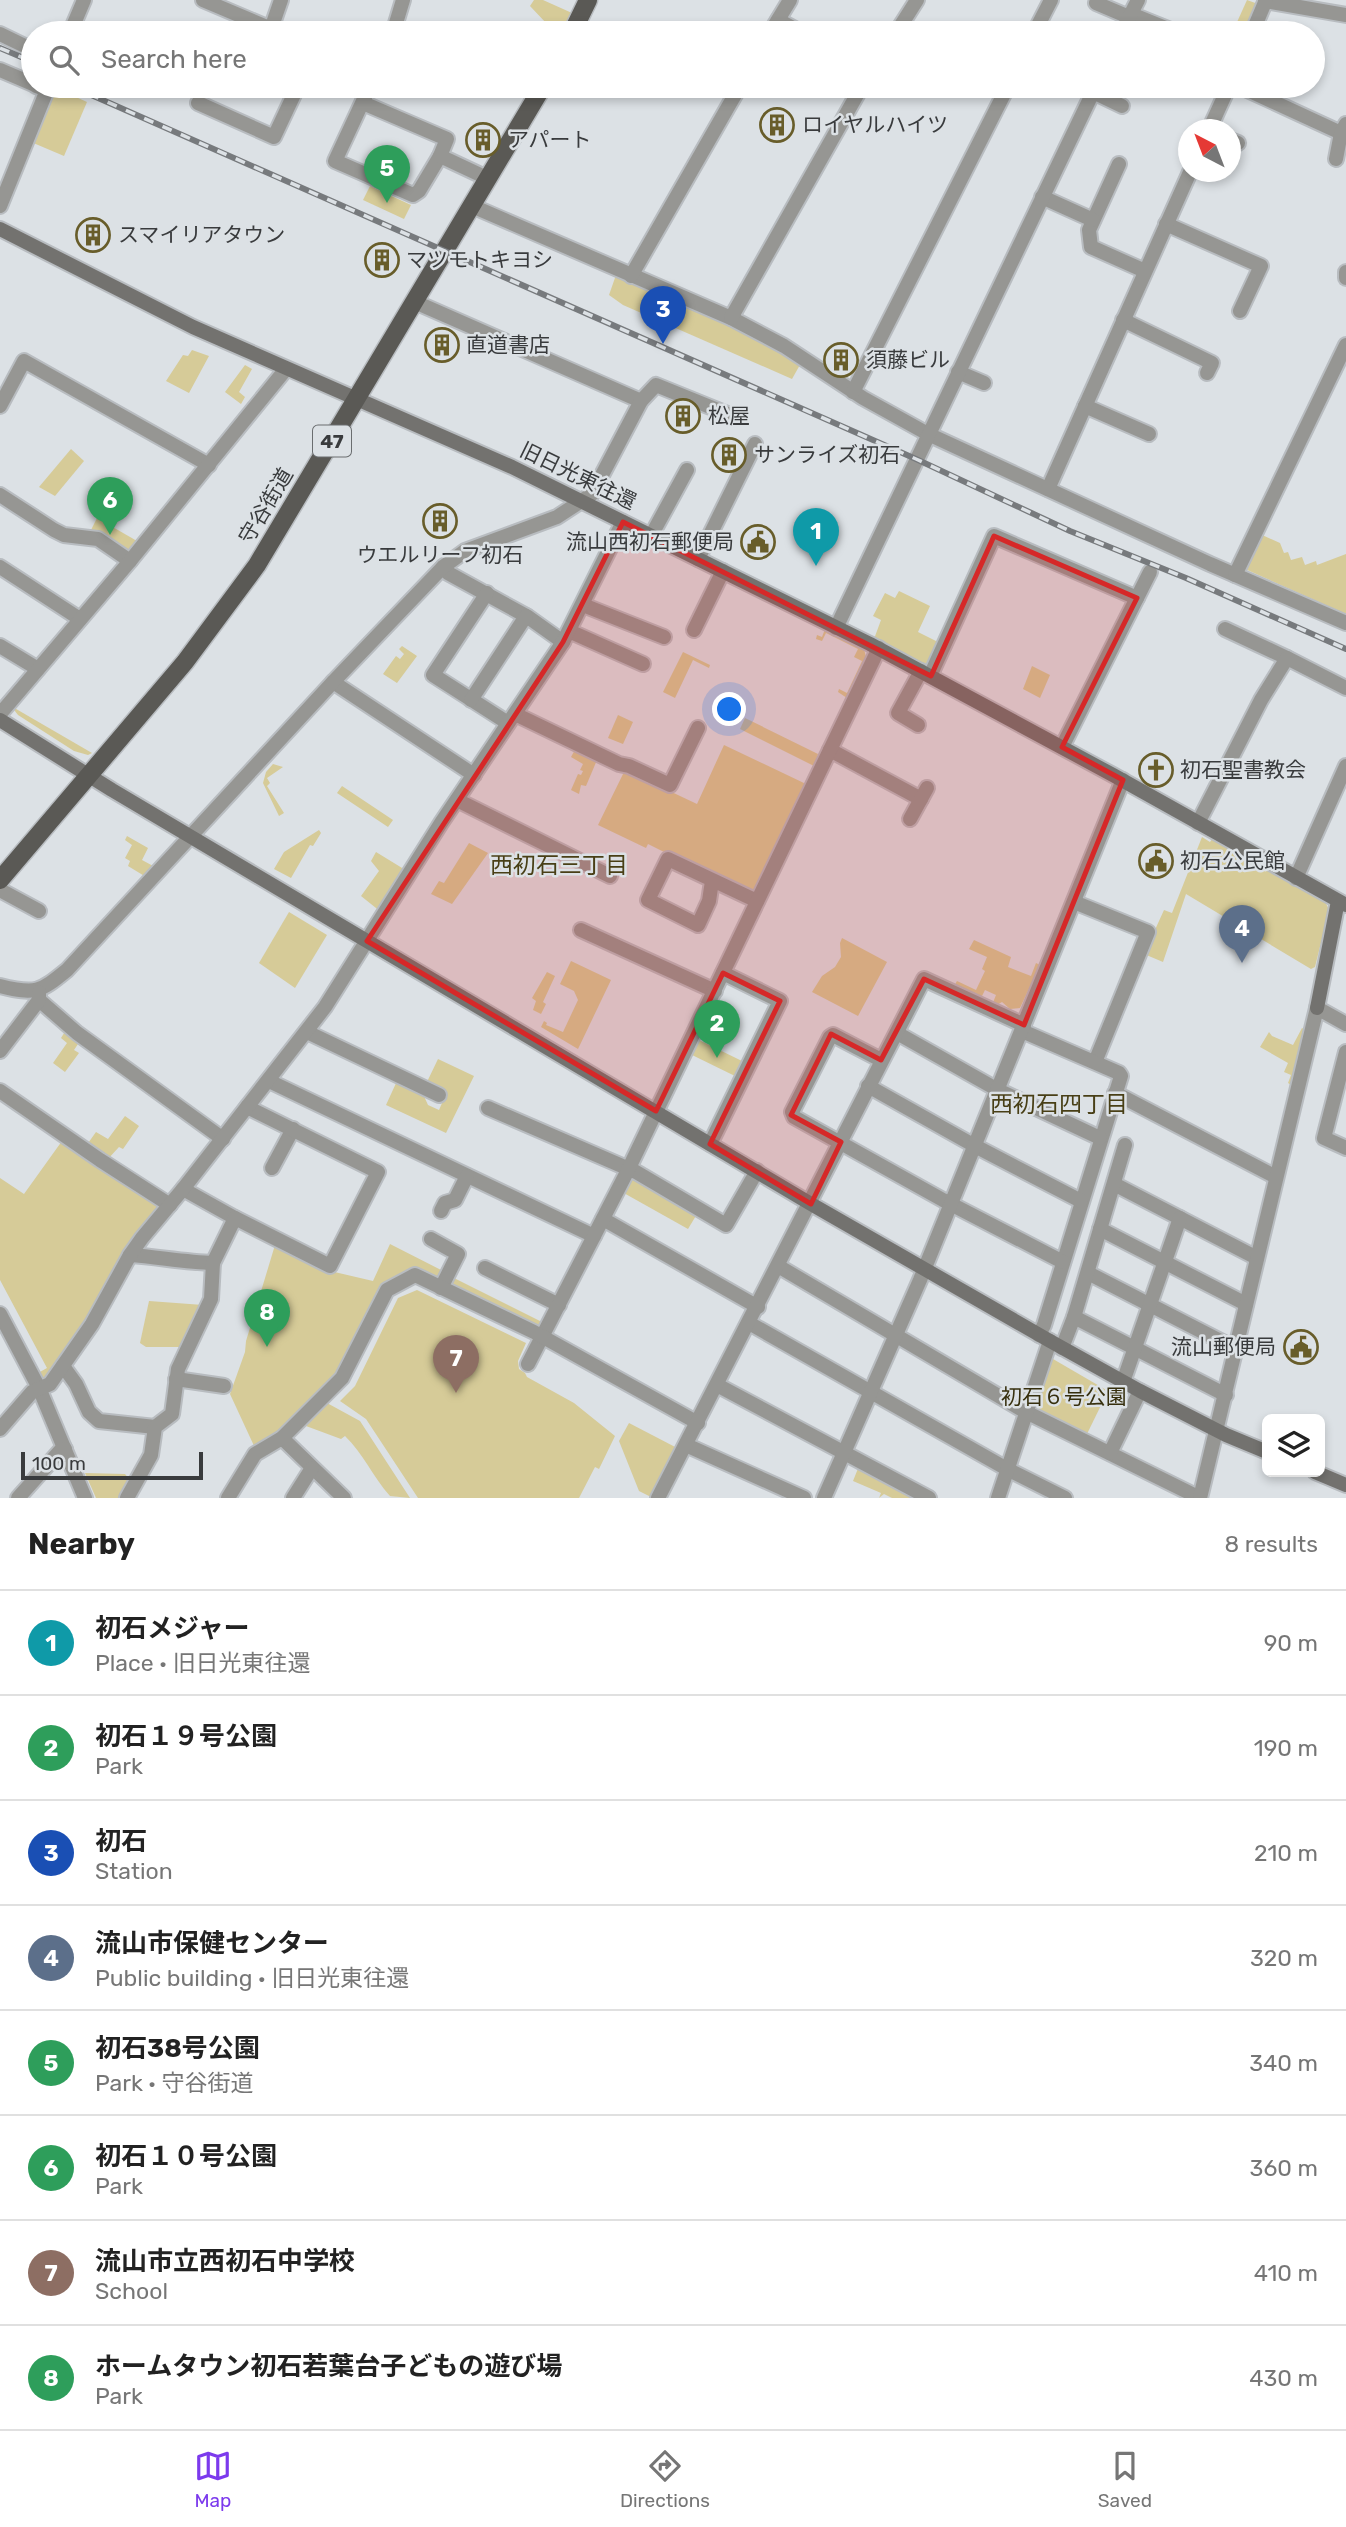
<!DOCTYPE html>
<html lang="en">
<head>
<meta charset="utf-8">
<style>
  body { margin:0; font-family:Rubik,"Noto Sans JP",sans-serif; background:#f2f2f2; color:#222 }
  .controls { position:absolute; right:21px; bottom:21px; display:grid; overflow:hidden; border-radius:10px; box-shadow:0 4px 10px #0003 }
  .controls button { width:63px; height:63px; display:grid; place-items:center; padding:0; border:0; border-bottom:2px solid #e0e0e0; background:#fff; color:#222; font:35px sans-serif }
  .compass { position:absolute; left:1178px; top:119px; width:63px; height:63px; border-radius:50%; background:#fff; box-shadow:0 4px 10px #0003; rotate:318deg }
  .scale { position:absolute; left:21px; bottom:18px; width:182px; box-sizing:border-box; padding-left:7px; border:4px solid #393b3d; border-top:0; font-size:19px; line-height:24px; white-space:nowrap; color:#393b3d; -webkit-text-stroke:5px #dce1e5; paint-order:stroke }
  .you { position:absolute; left:730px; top:710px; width:24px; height:24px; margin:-18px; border:5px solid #fff; border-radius:50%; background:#1a73e8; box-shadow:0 0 0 10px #1a73e833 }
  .badge { display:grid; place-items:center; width:46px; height:46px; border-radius:50%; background:#7c3aed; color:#fff; font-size:23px; font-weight:700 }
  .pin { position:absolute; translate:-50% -58px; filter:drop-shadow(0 2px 4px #0008) }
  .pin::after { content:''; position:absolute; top:37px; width:24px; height:21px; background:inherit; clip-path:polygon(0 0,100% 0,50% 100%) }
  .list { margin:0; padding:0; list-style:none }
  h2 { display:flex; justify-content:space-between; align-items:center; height:91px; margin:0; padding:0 28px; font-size:30px }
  h2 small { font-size:23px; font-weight:400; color:#767676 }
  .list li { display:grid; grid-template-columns:46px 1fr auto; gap:21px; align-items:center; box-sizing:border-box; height:105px; padding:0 28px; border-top:2px solid #e0e0e0 }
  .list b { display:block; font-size:26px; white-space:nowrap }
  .list p { margin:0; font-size:23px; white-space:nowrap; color:#767676 }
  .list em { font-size:23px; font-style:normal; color:#767676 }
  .icon { flex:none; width:38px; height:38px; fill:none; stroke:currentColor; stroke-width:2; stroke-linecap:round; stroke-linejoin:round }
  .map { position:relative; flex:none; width:1346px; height:1498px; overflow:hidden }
  .search { position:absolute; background:#fff; box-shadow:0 4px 10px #0003; left:21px; right:21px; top:21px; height:77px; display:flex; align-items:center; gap:18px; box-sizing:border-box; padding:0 24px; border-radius:38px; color:#767676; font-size:26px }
  .sheet { height:931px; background:#fff }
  nav { display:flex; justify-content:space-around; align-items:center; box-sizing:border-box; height:98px; border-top:2px solid #e0e0e0; background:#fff; font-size:19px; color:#767676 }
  nav a { display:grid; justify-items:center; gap:4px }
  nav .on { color:#7c3aed }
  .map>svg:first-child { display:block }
</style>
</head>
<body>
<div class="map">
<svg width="1346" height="1498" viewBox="0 0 1346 1498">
  <rect width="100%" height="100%" fill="#dce1e5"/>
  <g fill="#d6cb98">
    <polygon points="534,0 543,0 572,13 562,33 543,33 547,24 530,6"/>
    <polygon points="1247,0 1258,4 1245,33 1233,31"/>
    <polygon points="54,87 87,102 64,156 31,142"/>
    <polygon points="370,186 411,205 404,219 363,200"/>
    <polygon points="616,275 728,322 801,363 792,379 623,305 609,295"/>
    <polygon points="192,350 209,356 189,393 166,381 183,355 188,356"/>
    <polygon points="245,365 252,369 239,392 245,397 241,404 225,392"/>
    <polygon points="71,449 84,461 55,496 39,487"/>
    <polygon points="97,518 137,541 130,550 121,549 89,534"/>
    <polygon points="1260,534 1280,543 1284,553 1288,552 1291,560 1302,557 1305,565 1316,561 1317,565 1346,554 1346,614 1245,569"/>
    <polygon points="899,591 930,606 918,632 942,644 928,667 874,639 881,620 873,616 885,593 895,598"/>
    <polygon points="825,629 864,649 866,657 847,698 838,692 839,689 847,693 862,661 854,657 858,649 826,633 822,641 816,639 817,635 822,637"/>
    <polygon points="402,646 417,656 397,683 383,674 396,656 400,659 404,654 399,649"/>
    <polygon points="683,652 710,665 709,668 693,660 675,698 663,692"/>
    <polygon points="1032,666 1050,675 1040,698 1023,689"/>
    <polygon points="11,706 92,753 88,755 74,751 18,715"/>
    <polygon points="618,715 633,722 623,744 608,738"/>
    <polygon points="745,718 818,754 814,766 740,729"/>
    <polygon points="724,745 806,784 755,891 744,892 648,844 646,848 598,825 625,770 697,804"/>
    <polygon points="576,748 597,760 586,786 581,785 579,794 571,790 578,774 581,775 583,771 580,770 583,764 571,757"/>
    <polygon points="273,764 283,767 267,778 270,783 267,786 284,813 279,816 263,783 266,772"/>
    <polygon points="342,786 393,820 388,827 337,793"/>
    <polygon points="319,830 321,833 313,846 310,845 291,878 274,869 284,852"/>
    <polygon points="127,836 148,848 142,860 155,867 146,877 128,866 130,861 125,858 132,845 125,840"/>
    <polygon points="1202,837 1210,842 1212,839 1325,901 1329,910 1315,967 1311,969 1186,894 1163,962 1144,954 1164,910 1172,913"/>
    <polygon points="469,843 488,853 452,904 431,894 439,881 444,883"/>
    <polygon points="376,852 407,871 381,912 361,896 379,871 371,861"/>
    <polygon points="289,912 327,935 295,988 259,963"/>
    <polygon points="842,938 887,962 858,1016 812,992 822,976 835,967 841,957 840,943"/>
    <polygon points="974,940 1011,957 1008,967 1031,976 1036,963 1040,965 1020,1008 1010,1009 1002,1002 995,1006 992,1005 996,995 985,990 980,1000 953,988 957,981 976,990 985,971 982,969 987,957 969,949"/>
    <polygon points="571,961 611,980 578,1049 541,1027 544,1021 547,1023 546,1025 563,1032 578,1000 574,991 560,984"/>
    <polygon points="547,972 555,976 543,1002 546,1004 541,1014 533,1010 536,1001 532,998"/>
    <polygon points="1302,1028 1307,1031 1291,1085 1288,1083 1291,1075 1284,1072 1288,1063 1260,1047 1269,1032 1272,1036 1293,1045"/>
    <polygon points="66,1030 80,1041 74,1050 79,1053 65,1072 53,1063 67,1043 61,1038"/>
    <polygon points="697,1039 744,1062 737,1077 690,1054"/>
    <polygon points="438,1059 474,1076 446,1133 386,1105 397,1081 423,1094 428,1105 439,1110 446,1094 426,1084"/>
    <polygon points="125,1116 139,1126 123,1149 119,1147 107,1160 86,1146 96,1132 108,1139"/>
    <polygon points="62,1141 162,1207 47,1378 41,1378 38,1373 47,1368 0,1280 0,1178 24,1194"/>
    <polygon points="634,1177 697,1214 688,1229 622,1192 629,1178"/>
    <polygon points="390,1244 445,1272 437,1280 413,1268 380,1285 336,1373 281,1429 255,1448 230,1394 245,1352 246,1341 275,1245 326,1270 373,1281"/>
    <polygon points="452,1277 542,1322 539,1327 451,1286 449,1282"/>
    <polygon points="417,1290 526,1343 518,1361 519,1369 525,1373 527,1377 574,1403 615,1436 599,1469 595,1467 579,1498 418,1498 366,1419 340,1401 355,1386 398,1298"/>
    <polygon points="149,1301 203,1305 181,1347 146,1347 140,1343"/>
    <polygon points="1053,1359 1108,1391 1086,1436 1035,1411 1033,1406 1048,1362"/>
    <path d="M327,1403L360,1421L410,1498L390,1496C373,1477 363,1453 345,1436L341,1439L306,1426Z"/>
    <polygon points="629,1423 679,1449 653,1498 639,1491 619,1441"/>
    <polygon points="859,1466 917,1498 892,1498 884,1494 879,1498 881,1493 853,1481"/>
    <polygon points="85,1473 125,1474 129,1479 119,1498 96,1498"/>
  </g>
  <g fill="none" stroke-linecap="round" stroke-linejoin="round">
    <g stroke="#b8bcc0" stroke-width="18">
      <g id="street">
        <polyline points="203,0 281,33"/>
        <polyline points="1265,1 1346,15"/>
        <polyline points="1096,3 1129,17"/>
        <polyline points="1131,14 1178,33"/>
        <polyline points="778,20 802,33"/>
        <polyline points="271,29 281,0"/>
        <polyline points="70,33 84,0"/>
        <polyline points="393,33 403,0"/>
        <polyline points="726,33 728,31"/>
        <polyline points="770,33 790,0"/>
        <polyline points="896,33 917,0"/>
        <polyline points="1034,33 1051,0"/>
        <polyline points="1121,33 1138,0"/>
        <polyline points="1252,33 1266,0"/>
        <polyline points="0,34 33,50"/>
        <polyline points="0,70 33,84"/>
        <polyline points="370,86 335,161 413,195 419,191 440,156"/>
        <polyline points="805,86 806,86"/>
        <polyline points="1239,86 1341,133"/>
        <polyline points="1093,92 1122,106"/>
        <polyline points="198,103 274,137 298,86"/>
        <polyline points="363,103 447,139 440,156 489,179"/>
        <polyline points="1209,130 1229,86"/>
        <polyline points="1230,140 1238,143"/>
        <polyline points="1336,159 1341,133 1346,124"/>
        <polyline points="1119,164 1089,230 1091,247 1145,271"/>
        <polyline points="1042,197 1093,220"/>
        <polyline points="0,206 47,90 36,86"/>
        <polyline points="472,206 731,318 784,346 863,398 928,434 1210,564 1346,623"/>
        <polyline points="1166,224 1261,266 1240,311"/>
        <polyline points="1346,272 1346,278"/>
        <polyline points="631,276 740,86"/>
        <polyline points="415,302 641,401"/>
        <polyline points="731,318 862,86"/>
        <polyline points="1123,320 1212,363 1207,373"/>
        <polyline points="958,372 984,383"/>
        <polyline points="853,392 1008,86"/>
        <polyline points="0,406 24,361 209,465"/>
        <polyline points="1085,406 1149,434"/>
        <polyline points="1048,489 1190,172"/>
        <polyline points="0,495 54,530 64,535 98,539 130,561"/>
        <polyline points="651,536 687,470"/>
        <polyline points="698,559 755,444"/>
        <polyline points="0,567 80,619"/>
        <polyline points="443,567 448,573 528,617 563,642"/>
        <polyline points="1235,575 1346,345"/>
        <polyline points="487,593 433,675 508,723"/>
        <polyline points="583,605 664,637"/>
        <polyline points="836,628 1096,86"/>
        <polyline points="1225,629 1287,658"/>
        <polyline points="694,630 723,571"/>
        <polyline points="569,631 643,664"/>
        <polyline points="0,646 38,669"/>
        <polyline points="930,676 994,536 1137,598"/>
        <polyline points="333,682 474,775"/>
        <polyline points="471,700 526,616"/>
        <polyline points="0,714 130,561 286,369"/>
        <polyline points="515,714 619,764 629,766 670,785 698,728"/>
        <polyline points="918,725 898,713 921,671"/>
        <polyline points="1062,747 1150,572"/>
        <polyline points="830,750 921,799"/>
        <polyline points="457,800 610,876"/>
        <polyline points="910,819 927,788"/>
        <polyline points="1198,823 1261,700 1287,658 1346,688"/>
        <polyline points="1296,878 1346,766"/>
        <polyline points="712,881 709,901 698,925 648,900 668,859 757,901"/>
        <polyline points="0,890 39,911"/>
        <polyline points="1074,902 1148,932 1095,1062"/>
        <polyline points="581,930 715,991"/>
        <path d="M0,986C36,995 40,992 67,970L333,682L443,567L465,551L557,517L592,494L641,401L656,385L730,415"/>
        <polyline points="39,1000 77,1033 223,1139"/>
        <polyline points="1022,1031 1119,1073 1121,1076 1044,1325 1039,1335"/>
        <polyline points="307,1032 439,1095"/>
        <polyline points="897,1033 998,1090 1100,1138"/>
        <polyline points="0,1051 39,1000 39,992"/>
        <polyline points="1346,1052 1324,1138 1346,1148"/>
        <polyline points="881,1060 833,1035 830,1037 792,1112 794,1117 943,1200 1063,1262"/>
        <polyline points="269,1081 594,1236"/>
        <polyline points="868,1086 975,1146 1081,1201"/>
        <polyline points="0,1091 100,1160 170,1205"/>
        <polyline points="1115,1093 1276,1177"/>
        <polyline points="488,1108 636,1172 726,1225 757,1171"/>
        <polyline points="710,1144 780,1001 723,973"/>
        <polyline points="272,1168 293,1129"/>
        <polyline points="1114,1184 1257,1258"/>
        <polyline points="183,1189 235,1218 330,1266 378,1172 247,1107"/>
        <polyline points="441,1211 445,1203 455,1200 467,1176"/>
        <polyline points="603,1219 758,1307"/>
        <polyline points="1100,1229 1246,1304"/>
        <polyline points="431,1239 458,1254 441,1288"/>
        <path d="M130,1255C158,1257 185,1262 213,1263"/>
        <polyline points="778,1266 1026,1412 1200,1498"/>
        <polyline points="485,1268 559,1305"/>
        <polyline points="1088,1273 1236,1349"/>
        <polyline points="0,1314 39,1388 85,1498"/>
        <polyline points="1074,1317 1226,1395"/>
        <polyline points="749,1323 1007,1469 1065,1498"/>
        <polyline points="1062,1348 1074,1317 1125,1145"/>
        <polyline points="528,1364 628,1170 879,648"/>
        <polyline points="63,1366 76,1384 89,1412 99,1421 155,1427"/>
        <polyline points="176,1379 224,1386"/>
        <polyline points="1123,1382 1180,1218"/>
        <polyline points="717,1385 929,1498"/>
        <polyline points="0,1429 32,1392 50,1384 92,1324 130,1255 142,1238 183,1189 325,1007 441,823 563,642 623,522"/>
        <polyline points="282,1438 344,1498"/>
        <polyline points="686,1445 804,1498"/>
        <polyline points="1110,1453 1140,1391"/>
        <polyline points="18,1498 60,1451 65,1449"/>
        <polyline points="127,1498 151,1455 155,1427 172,1414 178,1369 211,1299 213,1263 235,1218"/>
        <polyline points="228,1498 255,1454 282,1438 342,1378 387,1290 415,1275 534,1332 698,1423"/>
        <polyline points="293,1498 312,1468"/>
        <polyline points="658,1498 924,979 1024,1025"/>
        <polyline points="824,1498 920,1280 1123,780"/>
        <polyline points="998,1498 1050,1341"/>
        <polyline points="1200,1498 1317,1008 1346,1024"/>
      </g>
    </g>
    <g stroke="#b8bcc0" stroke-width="18">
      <g id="secondary">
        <polyline points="0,229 193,327 512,467 870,644 1113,775 1346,905"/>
        <polyline points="0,720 112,790 811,1204 1050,1341 1140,1391 1226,1435 1267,1452"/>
        <polyline points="1317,1008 1338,901"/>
        <polyline points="1315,1472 1346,1485"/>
      </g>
    </g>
    <g stroke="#b8bcc0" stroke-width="21">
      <g id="primary">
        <polyline points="572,33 588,0"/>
        <polyline points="0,880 185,662 257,565 543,86"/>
      </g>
    </g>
    <use href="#street" stroke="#969693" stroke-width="14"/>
    <use href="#secondary" stroke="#73726f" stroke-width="14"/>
    <use href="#primary" stroke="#5a5955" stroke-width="18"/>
    <g stroke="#777a7d" stroke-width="6">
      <g id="rail">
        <polyline points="0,48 33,62"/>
        <polyline points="71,86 916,459 1070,531 1186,578 1346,649"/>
      </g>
    </g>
    <use href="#rail" stroke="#dce1e5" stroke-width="3.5" stroke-dasharray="10" stroke-linecap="butt"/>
  </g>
  <path fill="#d62828" fill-opacity="0.2" stroke="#d62828" stroke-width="5" stroke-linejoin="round" d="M623,522L931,676L994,536L1137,598L1062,747L1123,780L1024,1025L924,979L881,1060L831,1034L791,1115L841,1142L811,1204L710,1144L780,1001L723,973L656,1111L367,941L563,642Z"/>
  <defs>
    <g id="building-ring" transform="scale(1.75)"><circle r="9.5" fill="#dce1e5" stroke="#685d2a" stroke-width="1.5"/><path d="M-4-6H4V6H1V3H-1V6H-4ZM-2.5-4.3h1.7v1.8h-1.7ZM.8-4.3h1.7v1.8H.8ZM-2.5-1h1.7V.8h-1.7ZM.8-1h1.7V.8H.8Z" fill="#685d2a"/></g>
    <g id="civic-ring" transform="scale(1.75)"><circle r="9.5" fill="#dce1e5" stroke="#685d2a" stroke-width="1.5"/><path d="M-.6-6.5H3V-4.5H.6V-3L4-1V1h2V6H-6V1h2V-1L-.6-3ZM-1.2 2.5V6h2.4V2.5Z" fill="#685d2a"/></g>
    <g id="church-ring" transform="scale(1.75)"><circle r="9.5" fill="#dce1e5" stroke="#685d2a" stroke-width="1.5"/><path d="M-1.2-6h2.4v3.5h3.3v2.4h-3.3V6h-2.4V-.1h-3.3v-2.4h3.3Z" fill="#685d2a"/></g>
  </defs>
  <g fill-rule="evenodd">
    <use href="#building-ring" x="777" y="125"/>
    <use href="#building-ring" x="483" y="140"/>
    <use href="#building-ring" x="93" y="235"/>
    <use href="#building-ring" x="382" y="260"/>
    <use href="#building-ring" x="442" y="345"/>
    <use href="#building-ring" x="841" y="360"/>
    <use href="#building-ring" x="683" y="416"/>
    <use href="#building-ring" x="729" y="455"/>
    <use href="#building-ring" x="440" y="521"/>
    <use href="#civic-ring" x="758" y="542"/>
    <use href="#church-ring" x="1156" y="770"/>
    <use href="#civic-ring" x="1156" y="861"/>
    <use href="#civic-ring" x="1301" y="1347"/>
  </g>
  <g text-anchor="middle" stroke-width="5" stroke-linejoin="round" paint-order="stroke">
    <rect fill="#dce1e5" stroke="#6a6d6f" stroke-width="2" x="313" y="425.5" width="38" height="31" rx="5"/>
    <g font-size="19" font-weight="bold" fill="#393b3d">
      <text x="332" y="448">47</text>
    </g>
    <g font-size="21" fill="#393b3d" stroke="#dce1e5" text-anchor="start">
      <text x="802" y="132">ロイヤルハイツ</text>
      <text x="508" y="147">アパート</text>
      <text x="118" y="242">スマイリアタウン</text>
      <text x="406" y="267">マツモトキヨシ</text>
      <text x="466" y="352">直道書店</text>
      <text x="866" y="367">須藤ビル</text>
      <text x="708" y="423">松屋</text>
      <text x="754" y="462">サンライズ初石</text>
      <text x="734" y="549" text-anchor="end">流山西初石郵便局</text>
      <text x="440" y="562" text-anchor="middle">ウエルリーフ初石</text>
      <text x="1180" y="777">初石聖書教会</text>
      <text x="1180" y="868">初石公民館</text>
      <text x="1276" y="1354" text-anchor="end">流山郵便局</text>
    </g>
    <g font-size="21" fill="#393b3d" stroke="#dce1e5">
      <text transform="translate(578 476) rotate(26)" y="7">旧日光東往還</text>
      <text transform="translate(266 506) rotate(-59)" y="7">守谷街道</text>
    </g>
    <g font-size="21" fill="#362f0d" stroke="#dce1e5">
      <text x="1064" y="1404">初石６号公園</text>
    </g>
    <g font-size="23" fill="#483f16" stroke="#dce1e5">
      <text x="559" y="873">西初石三丁目</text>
      <text x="1059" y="1112">西初石四丁目</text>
    </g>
  </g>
</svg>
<div class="controls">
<button><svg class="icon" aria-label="layers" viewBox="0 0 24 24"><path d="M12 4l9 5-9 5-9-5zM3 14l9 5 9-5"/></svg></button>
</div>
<svg class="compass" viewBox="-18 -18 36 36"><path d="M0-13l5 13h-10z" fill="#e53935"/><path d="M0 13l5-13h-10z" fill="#767676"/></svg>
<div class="scale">100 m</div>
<div class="you"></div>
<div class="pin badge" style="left:816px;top:566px;background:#0f9aa8">1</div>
<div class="pin badge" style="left:717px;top:1058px;background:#2e9e5b">2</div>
<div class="pin badge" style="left:663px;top:344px;background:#1a4fb4">3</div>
<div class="pin badge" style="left:1242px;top:963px;background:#5c6f8a">4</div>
<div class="pin badge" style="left:387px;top:203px;background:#2e9e5b">5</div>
<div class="pin badge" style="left:110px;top:535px;background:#2e9e5b">6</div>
<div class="pin badge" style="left:456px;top:1393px;background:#8d6e63">7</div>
<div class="pin badge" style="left:267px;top:1347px;background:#2e9e5b">8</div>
<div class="search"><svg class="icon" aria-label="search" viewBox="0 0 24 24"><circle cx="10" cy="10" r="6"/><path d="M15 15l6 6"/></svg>Search here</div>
</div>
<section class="sheet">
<h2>Nearby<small>8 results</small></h2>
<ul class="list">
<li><span class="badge" style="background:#0f9aa8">1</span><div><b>初石メジャー</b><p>Place · 旧日光東往還</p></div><em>90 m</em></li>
<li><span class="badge" style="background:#2e9e5b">2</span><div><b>初石１９号公園</b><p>Park</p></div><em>190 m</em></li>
<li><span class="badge" style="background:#1a4fb4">3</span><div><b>初石</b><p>Station</p></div><em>210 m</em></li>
<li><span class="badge" style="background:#5c6f8a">4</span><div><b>流山市保健センター</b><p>Public building · 旧日光東往還</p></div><em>320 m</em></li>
<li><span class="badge" style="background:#2e9e5b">5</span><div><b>初石38号公園</b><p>Park · 守谷街道</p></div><em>340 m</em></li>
<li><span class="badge" style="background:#2e9e5b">6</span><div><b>初石１０号公園</b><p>Park</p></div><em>360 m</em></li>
<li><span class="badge" style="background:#8d6e63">7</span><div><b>流山市立西初石中学校</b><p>School</p></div><em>410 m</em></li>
<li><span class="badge" style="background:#2e9e5b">8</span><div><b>ホームタウン初石若葉台子どもの遊び場</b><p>Park</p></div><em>430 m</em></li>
</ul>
</section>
<nav>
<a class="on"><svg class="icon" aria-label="map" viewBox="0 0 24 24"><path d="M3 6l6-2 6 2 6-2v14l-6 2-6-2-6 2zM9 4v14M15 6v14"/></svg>Map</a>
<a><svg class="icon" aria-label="directions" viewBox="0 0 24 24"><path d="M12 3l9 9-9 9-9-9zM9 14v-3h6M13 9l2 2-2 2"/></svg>Directions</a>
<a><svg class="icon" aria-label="saved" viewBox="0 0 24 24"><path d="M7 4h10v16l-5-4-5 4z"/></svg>Saved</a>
</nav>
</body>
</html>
